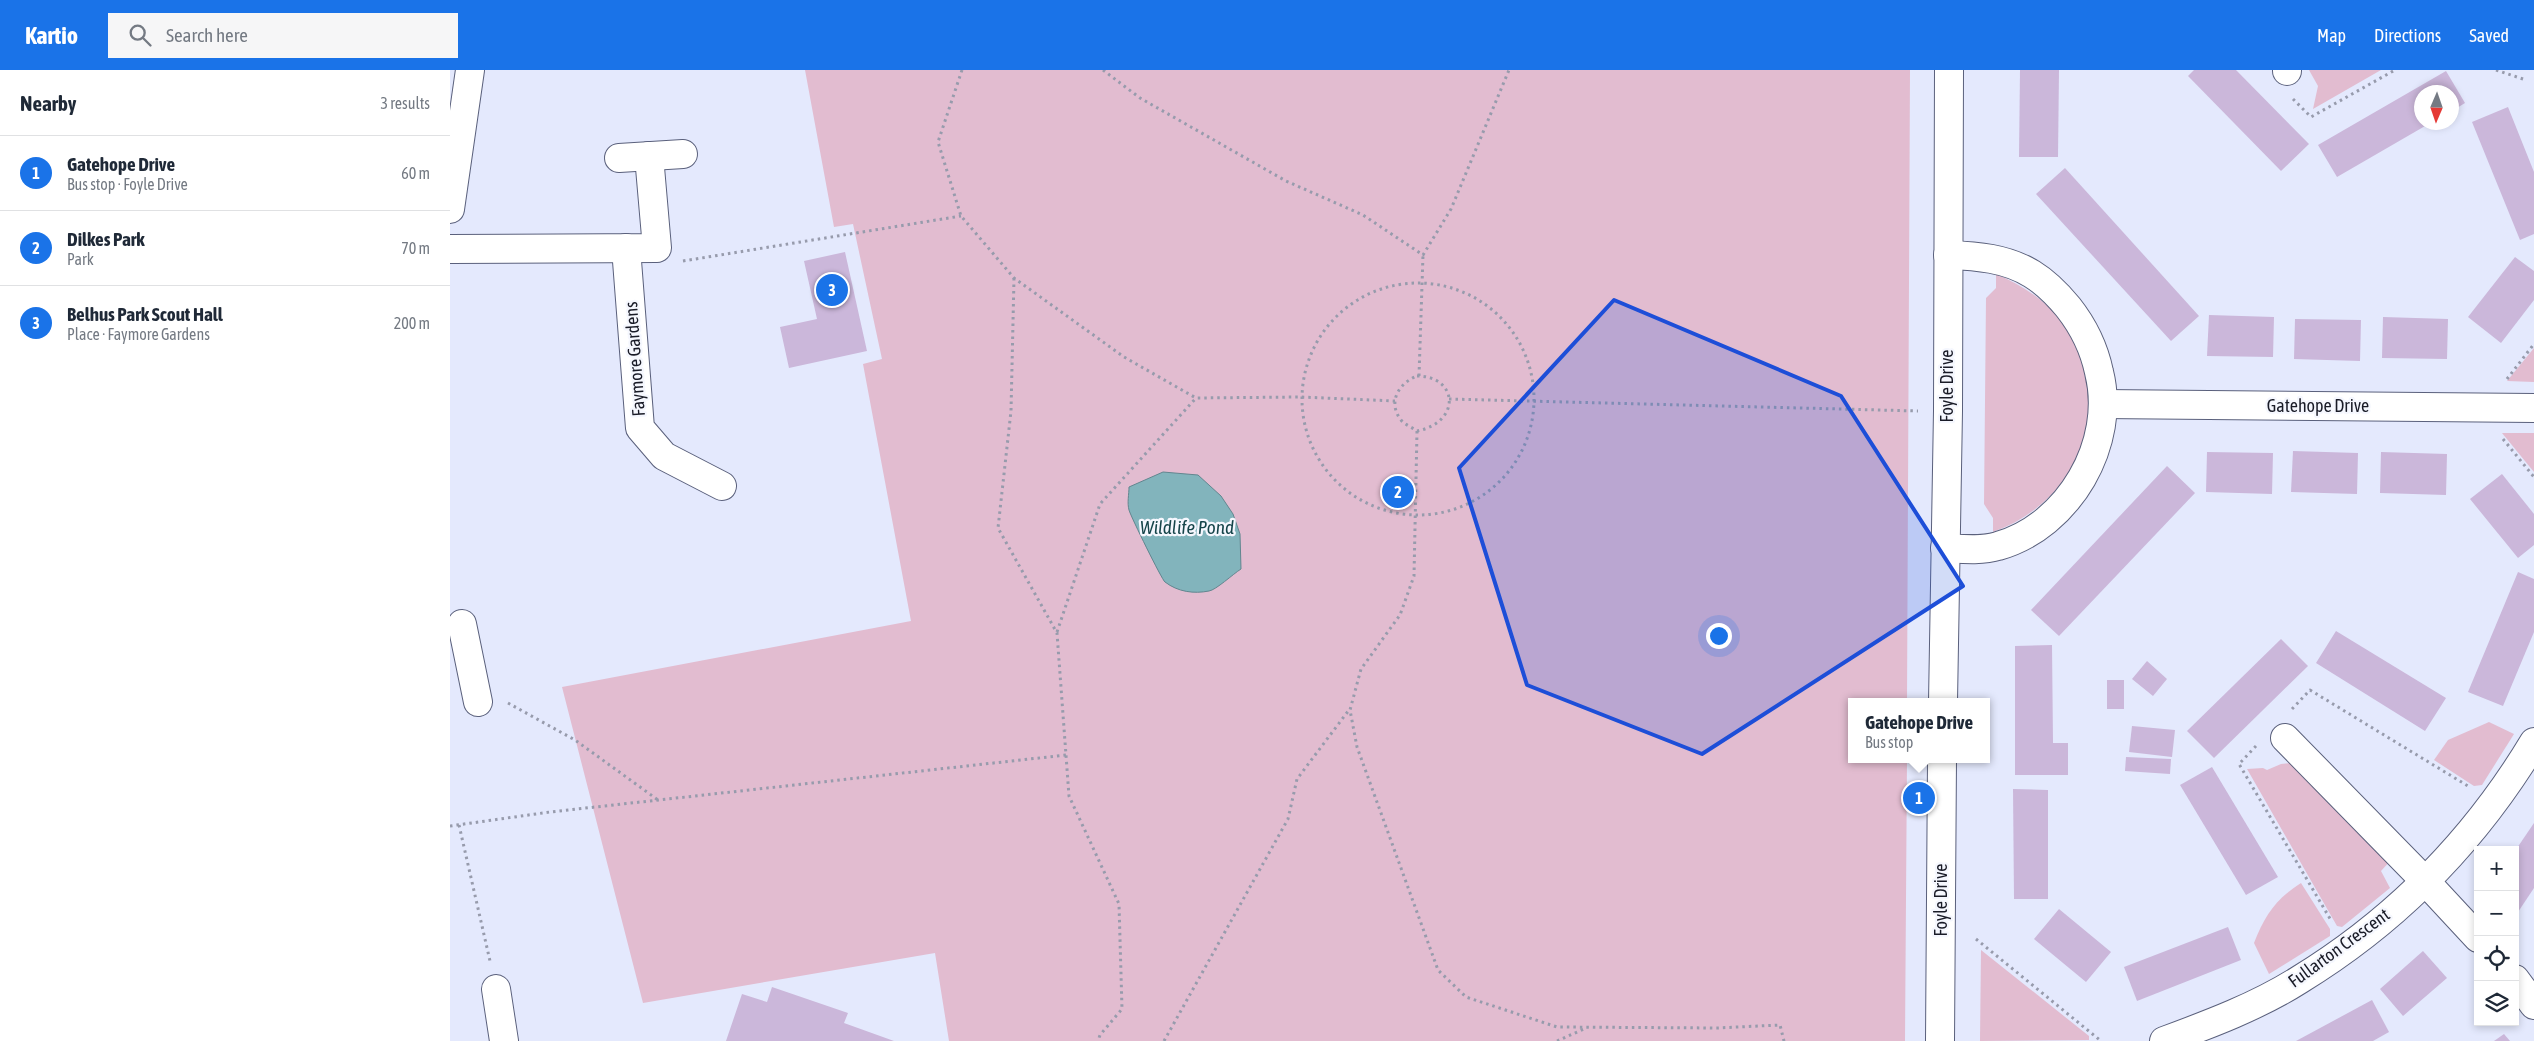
<!DOCTYPE html>
<html lang="en">
<head>
<meta charset="utf-8">
<style>
  body { margin:0; font-family:"Asap Condensed",sans-serif; background:#f6f6f7; color:#1f2937 }
  .controls { position:absolute; right:15px; bottom:15px; display:grid; overflow:hidden; border-radius:0px; box-shadow:0 2px 8px #0003 }
  .controls button { width:45px; height:45px; display:grid; place-items:center; padding:0; border:0; border-bottom:1px solid #e0e1e3; background:#fff; color:#1f2937; font:25px sans-serif }
  .compass { position:absolute; left:1964px; top:15px; width:45px; height:45px; border-radius:50%; background:#fff; box-shadow:0 2px 8px #0003; rotate:182deg }
  .you { position:absolute; left:1268px; top:565px; width:18px; height:18px; margin:-12px; border:4px solid #fff; border-radius:50%; background:#1a73e8; box-shadow:0 0 0 8px #1a73e833 }
  .badge { display:grid; place-items:center; width:32px; height:32px; border-radius:50%; background:#1a73e8; color:#fff; font-size:16px; font-weight:700 }
  .pin { position:absolute; translate:-50% -50%; border:2px solid #fff; box-shadow:0 1px 5px #0006 }
  .popup { position:absolute; left:1398px; top:628px; width:142px; height:65px; box-sizing:border-box; display:grid; place-content:center; border-radius:0px; background:#fff; filter:drop-shadow(0 1px 4px #0005); font-size:16px; white-space:nowrap; color:#747a83 }
  .popup b { font-size:19px; color:#1f2937 }
  .popup::after { content:''; position:absolute; left:50%; top:100%; margin-left:-10px; border:10px solid transparent; border-top-color:#fff }
  .list { margin:0; padding:0; list-style:none }
  h2 { display:flex; justify-content:space-between; align-items:center; height:65px; margin:0; padding:0 20px; font-size:21px }
  h2 small { font-size:16px; font-weight:400; color:#747a83 }
  .list li { display:grid; grid-template-columns:32px 1fr auto; gap:15px; align-items:center; box-sizing:border-box; height:75px; padding:0 20px; border-top:1px solid #e0e1e3 }
  .list b { display:block; font-size:19px; white-space:nowrap }
  .list p { margin:0; font-size:16px; white-space:nowrap; color:#747a83 }
  .list em { font-size:16px; font-style:normal; color:#747a83 }
  .icon { flex:none; width:28px; height:28px; fill:none; stroke:currentColor; stroke-width:2; stroke-linecap:round; stroke-linejoin:round }
  .map { position:relative; flex:none; width:2084px; height:971px; overflow:hidden }
  header { display:flex; align-items:center; gap:30px; box-sizing:border-box; height:70px; padding:0 25px; background:#1a73e8; color:#fff }
  header strong { font-size:24px }
  nav { display:flex; gap:28px; margin-inline-start:auto; font-size:18px }
  .search { width:350px; height:45px; background:#f6f6f7; display:flex; align-items:center; gap:12px; box-sizing:border-box; padding:0 18px; border-radius:0px; color:#747a83; font-size:19px }
  main { display:flex }
  aside { flex:1; background:#fff }
  .map>svg:first-child { display:block }
</style>
</head>
<body>
<header>
<strong>Kartio</strong>
<div class="search"><svg class="icon" aria-label="search" viewBox="0 0 24 24"><circle cx="10" cy="10" r="6"/><path d="M15 15l6 6"/></svg>Search here</div>
<nav><a>Map</a><a>Directions</a><a>Saved</a></nav>
</header>
<main>
<aside>
<h2>Nearby<small>3 results</small></h2>
<ul class="list">
<li><span class="badge">1</span><div><b>Gatehope Drive</b><p>Bus stop · Foyle Drive</p></div><em>60 m</em></li>
<li><span class="badge">2</span><div><b>Dilkes Park</b><p>Park</p></div><em>70 m</em></li>
<li><span class="badge">3</span><div><b>Belhus Park Scout Hall</b><p>Place · Faymore Gardens</p></div><em>200 m</em></li>
</ul>
</aside>
<div class="map">
<svg width="2084" height="971" viewBox="0 0 2084 971">
  <rect width="100%" height="100%" fill="#e4e9fd"/>
  <g fill="#e2bcd0">
    <polygon points="355,0 1460,0 1457,632 1402,632 1402,689 1457,689 1455,971 499,971 485,883 193,933 112,617 461,551 413,294 432,289 403,154 384,157"/>
    <polygon points="1859,0 1931,0 1863,39 1868,16"/>
    <path d="M1546,204C1578,218 1606,237 1624,268C1632,282 1636,303 1638,319C1644,385 1604,440 1543,462V448L1534,434L1536,228L1546,218Z"/>
    <polygon points="2084,278 2084,312 2057,311"/>
    <polygon points="2052,363 2084,363 2084,402"/>
    <polygon points="2039,652 2064,664 2032,715 2024,716 1984,690 1998,670"/>
    <polygon points="1841,693 1941,790 1931,801 1940,818 1892,857 1887,856 1797,699 1813,698 1817,700 1831,694"/>
    <path d="M1851,813L1880,859V866L1819,904L1804,873C1815,845 1826,829 1851,813Z"/>
    <polygon points="1531,880 1639,966 1639,970 1530,971"/>
  </g>
  <path fill="#82b4bc" stroke="#62868f" d="M713,402L748,405L771,426L783,444L790,464L791,499C783,504 766,520 759,521C744,524 728,522 715,512C712,510 681,447 679,440C677,433 679,424 679,417Z"/>
  <g fill="#cbb7da">
    <polygon points="1570,0 1609,0 1608,87 1569,87"/>
    <polygon points="1744,0 1786,0 1859,74 1831,101 1738,6"/>
    <polygon points="1996,1 2015,33 2002,41 2002,22 1972,22 1972,52 1982,52 1887,107 1868,75"/>
    <polygon points="2058,37 2084,102 2084,164 2070,170 2022,52"/>
    <polygon points="1615,98 1749,246 1721,271 1586,124"/>
    <polygon points="395,182 417,281 339,298 330,257 367,249 354,191"/>
    <polygon points="2065,187 2084,201 2084,230 2051,273 2018,247"/>
    <polygon points="1759,245 1824,247 1823,287 1757,286"/>
    <polygon points="1933,247 1998,249 1997,289 1932,288"/>
    <polygon points="1845,249 1911,250 1910,291 1844,289"/>
    <polygon points="1843,381 1908,383 1907,424 1841,422"/>
    <polygon points="1757,382 1823,383 1822,424 1756,422"/>
    <polygon points="1931,382 1997,384 1996,425 1930,423"/>
    <polygon points="1717,396 1745,423 1609,566 1581,540"/>
    <polygon points="2052,404 2084,444 2084,475 2068,488 2020,429"/>
    <polygon points="2068,502 2084,509 2084,562 2053,636 2018,622"/>
    <polygon points="1886,561 1996,628 1975,661 1866,593"/>
    <polygon points="1831,569 1858,596 1764,688 1737,661"/>
    <polygon points="1602,575 1603,673 1618,673 1618,705 1565,705 1565,576"/>
    <polygon points="1697,591 1717,609 1703,626 1682,609"/>
    <rect x="1657" y="610" width="17" height="29"/>
    <polygon points="1682,656 1725,660 1722,687 1679,682"/>
    <polygon points="1676,687 1721,689 1720,704 1675,701"/>
    <polygon points="1762,697 1828,807 1796,825 1730,715"/>
    <polygon points="1563,719 1598,720 1598,829 1564,829"/>
    <polygon points="2084,753 2084,818 2068,842 2065,840 2065,781"/>
    <polygon points="1609,839 1661,882 1636,912 1584,869"/>
    <polygon points="1778,857 1791,890 1687,931 1674,897"/>
    <polygon points="1973,881 1997,908 1953,946 1930,919"/>
    <polygon points="322,917 398,943 394,953 444,971 276,971 292,924 317,932"/>
    <polygon points="1922,930 1939,962 1923,971 1846,971"/>
    <polygon points="2054,964 2060,971 2044,971"/>
  </g>
  <g fill="none" stroke-linecap="round" stroke-linejoin="round">
    <g stroke="#5a607c" stroke-width="30">
      <g id="street">
        <polyline points="1837,1 1837,0"/>
        <polyline points="169,88 233,84"/>
        <polyline points="0,139 20,0"/>
        <polyline points="176,178 190,358 214,386 272,416"/>
        <polyline points="0,179 207,178 199,86"/>
        <polyline points="1653,334 2084,338"/>
        <path d="M1495,478C1512,479 1532,481 1548,476C1619,456 1667,373 1649,302C1644,278 1633,256 1618,237C1608,225 1595,212 1582,204C1556,188 1527,186 1498,185"/>
        <polyline points="12,554 28,632"/>
        <polyline points="1493,632 1498,341 1499,0"/>
        <polyline points="1835,668 1976,812 2028,868"/>
        <polyline points="2065,909 2084,935"/>
        <polyline points="46,919 54,971"/>
        <polyline points="1490,971 1492,689"/>
        <path d="M1714,971C1760,954 1808,936 1849,910C1947,850 2025,770 2084,672"/>
      </g>
    </g>
    <g stroke="#979bac" stroke-width="3" stroke-dasharray="2.5 4" stroke-linecap="butt">
      <polyline points="512,0 488,72 511,146 564,208 674,287 746,328 851,327 945,331"/>
      <polyline points="653,0 690,28 836,111 913,145 973,185 1001,139 1059,0"/>
      <polyline points="2046,0 2076,10"/>
      <polyline points="1843,29 1861,47 1945,0"/>
      <polyline points="233,191 511,146"/>
      <polyline points="564,208 561,341 548,458 607,563 619,726 669,834 672,939 650,965 648,971"/>
      <circle cx="968" cy="329" r="116"/>
      <path d="M967,306C1008,306 1012,352 967,361C962,357 955,355 951,350C937,332 949,313 967,306Z"/>
      <polyline points="969,306 973,185"/>
      <polyline points="2057,309 2084,274"/>
      <polyline points="999,329 1468,341"/>
      <polyline points="967,361 964,506 950,545 911,599 900,640 907,677 988,900 1016,927 1107,957 1267,958 1330,955 1334,971"/>
      <polyline points="2053,369 2084,407"/>
      <polyline points="607,562 650,434 746,328"/>
      <polyline points="58,633 125,670 208,730"/>
      <polyline points="1842,639 1860,620 2018,716"/>
      <polyline points="1806,676 1789,694 1882,852"/>
      <polyline points="9,755 40,891"/>
      <polyline points="0,756 100,742 616,685"/>
      <polyline points="1526,869 1651,971"/>
      <polyline points="714,971 838,749 847,709 899,640"/>
      <polyline points="1107,971 1134,959"/>
    </g>
    <use href="#street" stroke="#fff" stroke-width="28"/>
  </g>
  <path fill="#1d4ed8" fill-opacity="0.2" stroke="#1d4ed8" stroke-width="4" stroke-linejoin="round" d="M1164,230L1391,326L1513,516L1252,684L1077,615L1009,398Z"/>
  <g text-anchor="middle" stroke-width="4.5" stroke-linejoin="round" paint-order="stroke">
    <g font-size="18" fill="#191b27" stroke="#f5f7fe">
      <text transform="translate(185 289) rotate(-94)" y="6">Faymore Gardens</text>
      <text transform="translate(1497 316) rotate(-90)" y="6">Foyle Drive</text>
      <text x="1868" y="342">Gatehope Drive</text>
      <text transform="translate(1491 830) rotate(-90)" y="6">Foyle Drive</text>
      <text transform="translate(1889 878) rotate(-36)" y="6">Fullarton Crescent</text>
    </g>
    <g font-size="19" font-style="italic" fill="#15444a" stroke="#f5f7fe">
      <text x="737" y="464">Wildlife Pond</text>
    </g>
  </g>
</svg>
<div class="controls">
<button>+</button>
<button>−</button>
<button><svg class="icon" aria-label="locate" viewBox="0 0 24 24"><circle cx="12" cy="12" r="6"/><path d="M12 2v4M12 18v4M2 12h4M18 12h4"/></svg></button>
<button><svg class="icon" aria-label="layers" viewBox="0 0 24 24"><path d="M12 4l9 5-9 5-9-5zM3 14l9 5 9-5"/></svg></button>
</div>
<svg class="compass" viewBox="-18 -18 36 36"><path d="M0-13l5 13h-10z" fill="#e53935"/><path d="M0 13l5-13h-10z" fill="#747a83"/></svg>
<div class="you"></div>
<div class="pin badge" style="left:1469px;top:728px">1</div>
<div class="popup"><b>Gatehope Drive</b>Bus stop</div>
<div class="pin badge" style="left:948px;top:422px">2</div>
<div class="pin badge" style="left:382px;top:220px">3</div>
</div>
</main>
</body>
</html>
